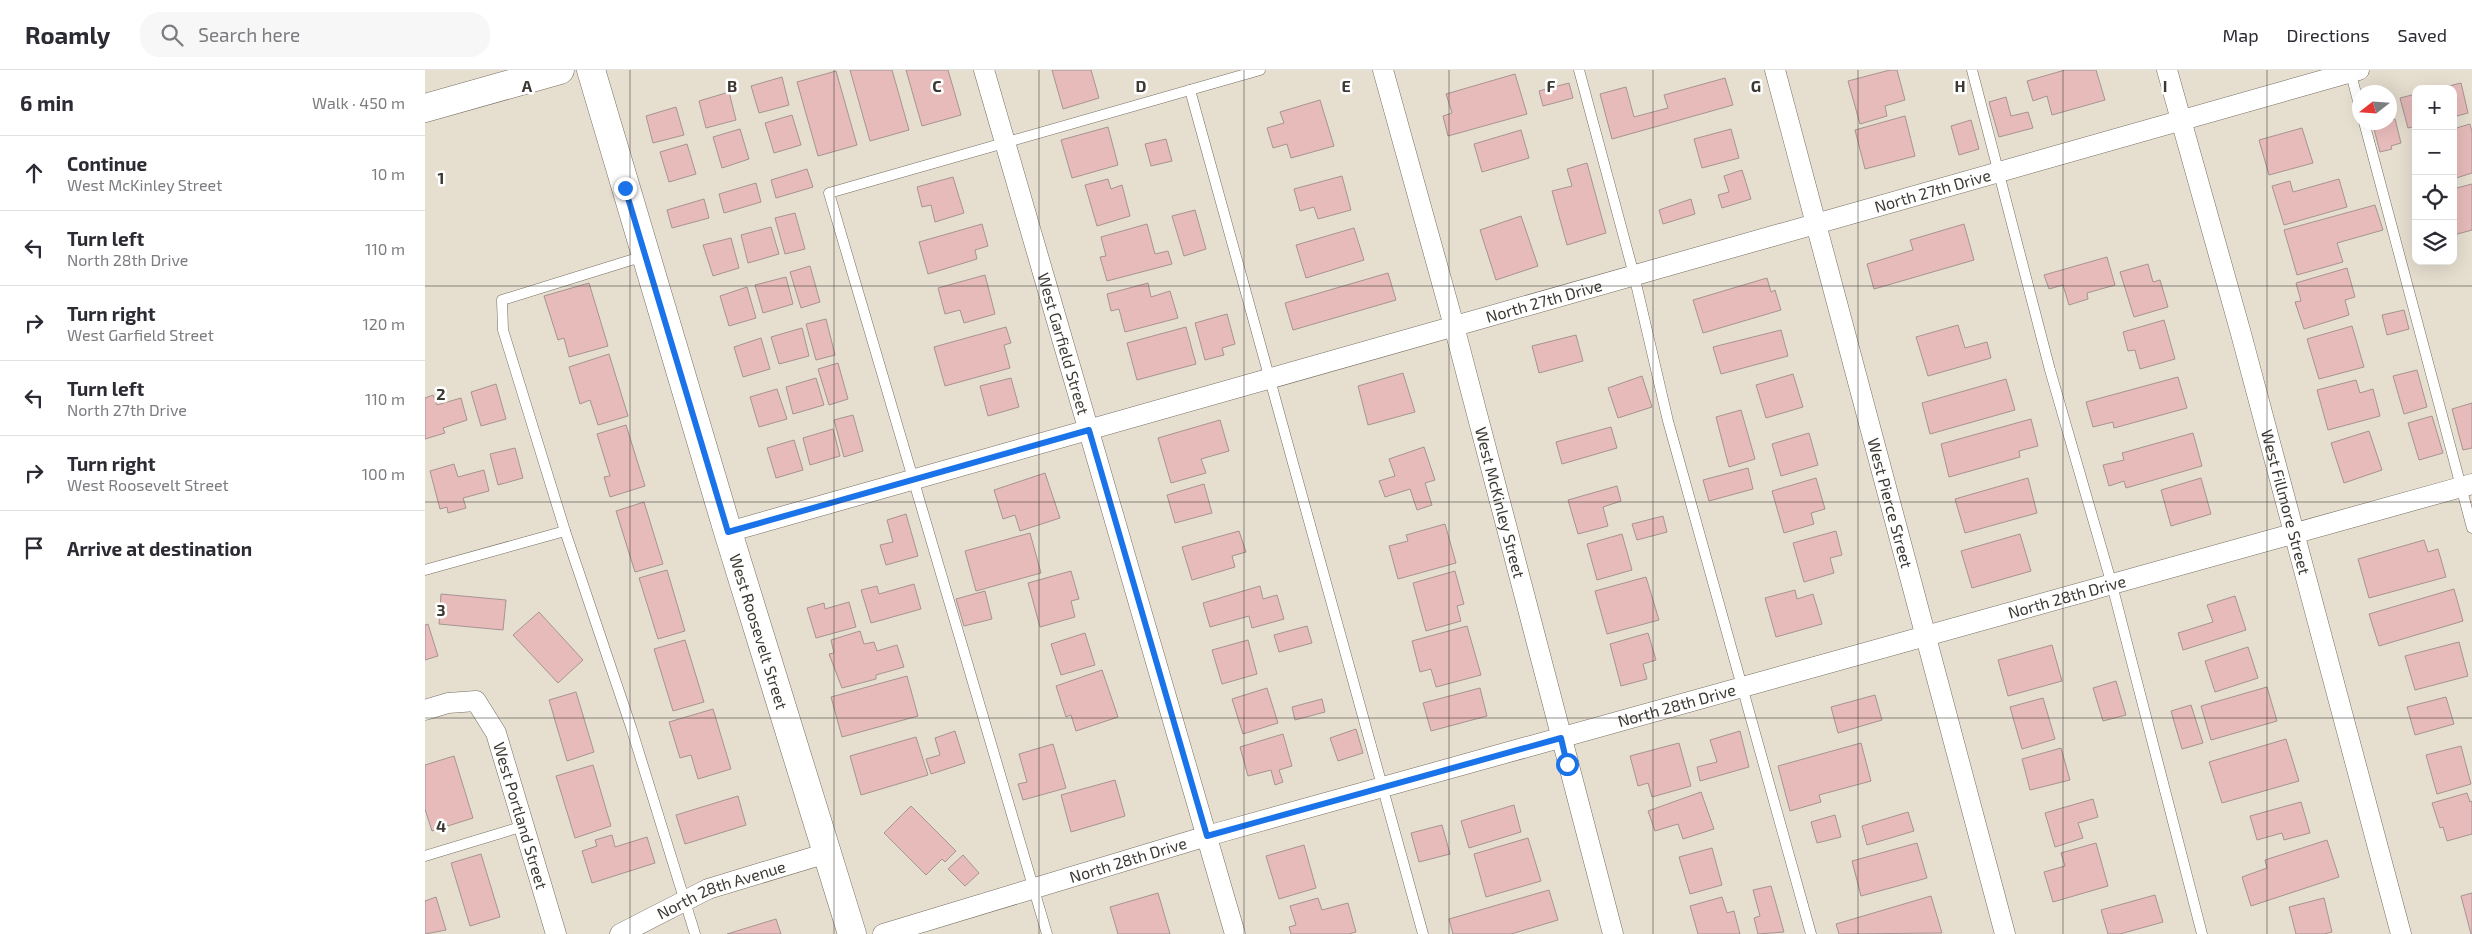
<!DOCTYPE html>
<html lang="en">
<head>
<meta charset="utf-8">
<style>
  body { margin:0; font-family:"Exo 2",sans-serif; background:#f7f7f7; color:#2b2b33 }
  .controls { position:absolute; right:15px; top:15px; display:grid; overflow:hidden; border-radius:10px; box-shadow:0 5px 20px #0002 }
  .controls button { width:45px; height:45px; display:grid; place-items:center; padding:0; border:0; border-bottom:1px solid #e1e1e2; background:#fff; color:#2b2b33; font:25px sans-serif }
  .compass { position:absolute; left:1927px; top:15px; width:45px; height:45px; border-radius:50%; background:#fff; box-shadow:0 5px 20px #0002; rotate:253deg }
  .stop { position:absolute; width:15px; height:15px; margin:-11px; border:4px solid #1a73e8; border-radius:50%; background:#fff }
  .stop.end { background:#1a73e8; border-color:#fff; box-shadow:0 1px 5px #0008 }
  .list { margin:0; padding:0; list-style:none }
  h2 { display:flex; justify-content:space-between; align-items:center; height:65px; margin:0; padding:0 20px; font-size:21px }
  h2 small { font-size:16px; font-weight:400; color:#7c7c81 }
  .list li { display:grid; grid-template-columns:32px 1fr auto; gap:15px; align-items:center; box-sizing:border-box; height:75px; padding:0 20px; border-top:1px solid #e1e1e2 }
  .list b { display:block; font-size:19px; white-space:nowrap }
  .list p { margin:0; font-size:16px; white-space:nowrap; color:#7c7c81 }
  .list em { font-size:16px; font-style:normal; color:#7c7c81 }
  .icon { flex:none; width:28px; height:28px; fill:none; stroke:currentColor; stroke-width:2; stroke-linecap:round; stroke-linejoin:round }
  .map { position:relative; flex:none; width:2047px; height:864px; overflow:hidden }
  header { display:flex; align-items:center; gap:30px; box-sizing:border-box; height:70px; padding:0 25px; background:#fff; border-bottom:1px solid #e1e1e2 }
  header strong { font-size:24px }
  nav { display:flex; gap:28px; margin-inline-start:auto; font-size:18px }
  .search { width:350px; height:45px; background:#f7f7f7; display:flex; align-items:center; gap:12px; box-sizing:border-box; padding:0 18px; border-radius:20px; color:#7c7c81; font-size:19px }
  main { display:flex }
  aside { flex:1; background:#fff }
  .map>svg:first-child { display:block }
</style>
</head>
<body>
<header>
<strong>Roamly</strong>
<div class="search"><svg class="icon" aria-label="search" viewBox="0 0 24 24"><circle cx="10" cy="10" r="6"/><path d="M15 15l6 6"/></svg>Search here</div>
<nav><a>Map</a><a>Directions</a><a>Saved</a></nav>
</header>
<main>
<aside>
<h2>6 min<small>Walk · 450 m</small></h2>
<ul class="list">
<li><svg class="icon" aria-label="ahead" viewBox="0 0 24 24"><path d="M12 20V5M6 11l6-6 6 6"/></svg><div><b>Continue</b><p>West McKinley Street</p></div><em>10 m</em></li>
<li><svg class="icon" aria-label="left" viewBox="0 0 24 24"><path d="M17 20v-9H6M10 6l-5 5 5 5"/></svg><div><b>Turn left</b><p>North 28th Drive</p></div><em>110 m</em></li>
<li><svg class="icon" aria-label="right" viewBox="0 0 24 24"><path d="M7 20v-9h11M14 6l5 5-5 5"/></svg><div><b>Turn right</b><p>West Garfield Street</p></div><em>120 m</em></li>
<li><svg class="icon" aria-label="left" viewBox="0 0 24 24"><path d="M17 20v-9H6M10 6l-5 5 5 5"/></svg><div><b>Turn left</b><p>North 27th Drive</p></div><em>110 m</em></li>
<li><svg class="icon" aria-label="right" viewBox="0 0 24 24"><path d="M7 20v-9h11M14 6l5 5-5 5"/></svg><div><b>Turn right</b><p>West Roosevelt Street</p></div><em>100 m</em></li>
<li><svg class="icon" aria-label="arrive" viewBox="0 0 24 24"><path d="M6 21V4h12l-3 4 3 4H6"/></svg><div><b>Arrive at destination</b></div></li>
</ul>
</aside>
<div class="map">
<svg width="2047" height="864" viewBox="0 0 2047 864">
  <rect width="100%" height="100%" fill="#e6decf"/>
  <g fill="#e6bbb9" stroke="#a69493">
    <polygon points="425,0 467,0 484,60 445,71"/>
    <polygon points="481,0 523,0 536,45 497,56"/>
    <polygon points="627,0 666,0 674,28 638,39"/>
    <polygon points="1465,0 1472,0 1480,30 1460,36 1462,46 1435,54 1423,11"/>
    <polygon points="1640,0 1671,0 1680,30 1627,45 1622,26 1608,31 1602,11"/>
    <polygon points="411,1 432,75 393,86 372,12"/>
    <polygon points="1090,4 1102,44 1023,66 1018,46 1027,43 1021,24"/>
    <polygon points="357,7 364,35 334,43 326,16"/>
    <polygon points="1300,8 1308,35 1187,69 1175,24 1201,17 1209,47 1243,38 1239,25"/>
    <polygon points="1144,13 1148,28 1118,36 1114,21"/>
    <polygon points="2036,13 2043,43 2028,47 2028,19 2012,19"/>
    <polygon points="304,22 311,50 281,58 274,31"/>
    <polygon points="1991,24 1991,56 1983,58 1975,28"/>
    <polygon points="1581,27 1586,46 1603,42 1608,58 1574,67 1564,32"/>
    <polygon points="895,30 909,76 866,88 862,74 848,78 842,58 859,53 855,42"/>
    <polygon points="251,37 259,65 228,73 221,46"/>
    <polygon points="367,45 376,75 349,83 340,53"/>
    <polygon points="1480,46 1490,86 1440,99 1430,60"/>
    <polygon points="1970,49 1976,73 1966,76 1967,79 1955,82 1948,55 1964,52 1964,50"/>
    <polygon points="1546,50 1554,79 1534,85 1526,56"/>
    <polygon points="2045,54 2047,62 2047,103 2028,109 2028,59"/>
    <polygon points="683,57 693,95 647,108 636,70"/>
    <polygon points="1877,58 1888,93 1844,105 1834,70"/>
    <polygon points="315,59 324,89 297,98 288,67"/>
    <polygon points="1306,59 1314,88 1277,98 1269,69"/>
    <polygon points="1096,60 1104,88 1057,102 1049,74"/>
    <polygon points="741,69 747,91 726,96 720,74"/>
    <polygon points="262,74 271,104 244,112 235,82"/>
    <polygon points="1162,93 1181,163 1142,175 1127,121 1147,116 1142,99"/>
    <polygon points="382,99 388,117 351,128 346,110"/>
    <polygon points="1317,100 1326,129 1297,138 1293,125 1304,122 1299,106"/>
    <polygon points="917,106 926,140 893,149 889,137 875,141 869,119"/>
    <polygon points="528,107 539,143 510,152 506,135 497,137 492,117"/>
    <polygon points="683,109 686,119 697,115 705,146 672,156 660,115"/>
    <polygon points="1914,109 1922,137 1859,155 1847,116 1865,111 1868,122"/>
    <polygon points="331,113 336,132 299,143 294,124"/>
    <polygon points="2047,114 2047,160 2029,165 2028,119"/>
    <polygon points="279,129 284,148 247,158 242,140"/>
    <polygon points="1266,129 1270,144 1238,154 1234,140"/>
    <polygon points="1950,135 1958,160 1912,173 1918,192 1872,205 1859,160"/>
    <polygon points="770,140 781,179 759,186 747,146"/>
    <polygon points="370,143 380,179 360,184 350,148"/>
    <polygon points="1096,146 1113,196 1071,210 1055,160"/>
    <polygon points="557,154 563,176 550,180 552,189 503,204 494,172"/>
    <polygon points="722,154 730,184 743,181 747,194 682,211 675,187 681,186 676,167"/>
    <polygon points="1539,154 1549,190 1449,219 1442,194 1488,180 1485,170"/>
    <polygon points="346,157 354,184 323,193 316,165"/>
    <polygon points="929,158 939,190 881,208 871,175"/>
    <polygon points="306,168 314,198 288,206 278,175"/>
    <polygon points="1682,187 1690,215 1662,223 1663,229 1644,235 1638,215 1624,219 1619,205"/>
    <polygon points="1723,194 1728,212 1735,210 1743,237 1709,247 1695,202"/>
    <polygon points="385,196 395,232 376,238 365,202"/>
    <polygon points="1922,198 1930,227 1920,230 1924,245 1879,259 1870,232 1876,231 1871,213"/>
    <polygon points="963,203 971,230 868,260 860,233"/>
    <polygon points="560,205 570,244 539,253 535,240 520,244 513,218"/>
    <polygon points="361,207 368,234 338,243 330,215"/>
    <polygon points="1342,208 1346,222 1350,220 1356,240 1278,263 1268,230"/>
    <polygon points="164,213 183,276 144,287 139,268 133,270 119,226"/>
    <polygon points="723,213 726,227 745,221 753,248 700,262 694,239 686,241 682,224"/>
    <polygon points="322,217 331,248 304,256 295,226"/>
    <polygon points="1979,240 1984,259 1962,265 1957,245"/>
    <polygon points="802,244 810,274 797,278 799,285 780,290 770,253"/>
    <polygon points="401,249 410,285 391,290 381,254"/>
    <polygon points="1739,250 1750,289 1715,299 1710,280 1703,281 1698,262"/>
    <polygon points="1533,255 1540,278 1562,272 1566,288 1503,306 1491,267"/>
    <polygon points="1927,256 1939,297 1894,309 1882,269"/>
    <polygon points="581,257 586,273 579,275 585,298 520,316 509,277"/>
    <polygon points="761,257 771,294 712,310 702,273"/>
    <polygon points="377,258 384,286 354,294 346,267"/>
    <polygon points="1356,260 1363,286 1296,304 1288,277"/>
    <polygon points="1151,265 1158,291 1114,303 1107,276"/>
    <polygon points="336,268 345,299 318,307 309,277"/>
    <polygon points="184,284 203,346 173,355 165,330 155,334 144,297"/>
    <polygon points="413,293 423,329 404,335 393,299"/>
    <polygon points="1992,300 2002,337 1979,344 1968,306"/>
    <polygon points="978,303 990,342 943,355 933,316"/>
    <polygon points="1368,304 1378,337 1341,348 1331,315"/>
    <polygon points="1217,306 1227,337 1193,348 1183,318"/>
    <polygon points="1753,307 1762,338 1689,358 1688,352 1668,357 1661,332"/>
    <polygon points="391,308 399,335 368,344 361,317"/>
    <polygon points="586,308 594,337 563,346 555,316"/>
    <polygon points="1581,309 1590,340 1505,364 1497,333"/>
    <polygon points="1931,310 1935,323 1948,319 1955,346 1903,360 1892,320"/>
    <polygon points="71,314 81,349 56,356 46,322"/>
    <polygon points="352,319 362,349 334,357 325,327"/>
    <polygon points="8,325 12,335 36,328 42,350 18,358 20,363 0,369 0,328"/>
    <polygon points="2047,333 2047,378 2038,380 2027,339"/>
    <polygon points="1316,340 1330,389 1304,397 1291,347"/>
    <polygon points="428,345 438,381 419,387 409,350"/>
    <polygon points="2007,346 2018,383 1994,390 1983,353"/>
    <polygon points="1606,349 1613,376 1594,381 1595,387 1524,407 1516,374"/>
    <polygon points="795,350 804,381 776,389 781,403 746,413 733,368"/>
    <polygon points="201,355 220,416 185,427 179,407 185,406 172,364"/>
    <polygon points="1186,357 1192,378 1137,394 1131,372"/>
    <polygon points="408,359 415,386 385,395 378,368"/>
    <polygon points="1944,361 1957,400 1919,413 1906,373"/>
    <polygon points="1384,363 1393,395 1356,406 1347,374"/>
    <polygon points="1768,363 1777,396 1701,418 1699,411 1684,416 1678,395 1699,390 1697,383"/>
    <polygon points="369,370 378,400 351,408 342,378"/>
    <polygon points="999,377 1010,410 1000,413 1007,435 992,440 985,419 960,427 954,411 970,406 964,389"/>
    <polygon points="90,378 98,408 73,415 65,384"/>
    <polygon points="29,394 33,407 59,400 64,421 38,428 41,438 23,443 22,437 15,439 5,401"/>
    <polygon points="1323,398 1328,419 1284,431 1278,410"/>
    <polygon points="620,403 635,448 595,461 590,445 578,449 569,420"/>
    <polygon points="1391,408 1400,439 1386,443 1389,454 1359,463 1347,421"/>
    <polygon points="1603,408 1612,443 1540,463 1530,429"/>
    <polygon points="1776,408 1786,444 1746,456 1736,420"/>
    <polygon points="779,414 787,443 750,453 742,425"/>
    <polygon points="1192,416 1196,431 1178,437 1183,456 1153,464 1143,430"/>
    <polygon points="219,432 238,494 210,502 191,441"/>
    <polygon points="481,444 493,486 461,495 455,475 468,472 462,450"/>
    <polygon points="1238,446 1242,462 1212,470 1207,454"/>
    <polygon points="1020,454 1031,493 973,509 964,476 983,471 981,465"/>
    <polygon points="814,461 821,482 807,486 810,497 767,510 757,477"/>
    <polygon points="1411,461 1417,485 1405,488 1409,503 1379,512 1368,473"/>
    <polygon points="605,463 616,503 551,521 540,481"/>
    <polygon points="1197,464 1207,500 1172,510 1162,474"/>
    <polygon points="1595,464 1606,501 1547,518 1536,481"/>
    <polygon points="1999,470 2003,482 2013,479 2021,507 1944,528 1933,489"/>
    <polygon points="242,500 260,561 233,569 214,508"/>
    <polygon points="646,501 654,529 646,531 650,547 615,557 603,513"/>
    <polygon points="1030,501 1039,534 1032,536 1036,551 1001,561 988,513"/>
    <polygon points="1221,507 1234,550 1182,564 1170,521"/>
    <polygon points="489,514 496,539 446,553 436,520 452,516 454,524"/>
    <polygon points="835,516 838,529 852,525 859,549 827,558 824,546 785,557 778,533"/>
    <polygon points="2029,519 2038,551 1954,576 1944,544"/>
    <polygon points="1370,520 1372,529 1388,524 1397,554 1351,567 1340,528"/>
    <polygon points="560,521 567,549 539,556 531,529"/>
    <polygon points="16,524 81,530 78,560 14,554"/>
    <polygon points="1810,526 1821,560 1758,580 1753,563 1788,552 1782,535"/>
    <polygon points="424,532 431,557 391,568 382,538 399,533 400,539"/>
    <polygon points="114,542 158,590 133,613 88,565"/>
    <polygon points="3,554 13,586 0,590 0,555"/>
    <polygon points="882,556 887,573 854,582 849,565"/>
    <polygon points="1042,556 1056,605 1011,617 1006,599 995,602 987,571"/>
    <polygon points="435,561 439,574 449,572 452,581 472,575 479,597 451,605 451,609 417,618 404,584 409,583 406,570"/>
    <polygon points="660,563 670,595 636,605 626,574"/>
    <polygon points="1223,563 1231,590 1218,594 1222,609 1196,616 1185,574"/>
    <polygon points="260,570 279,632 248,641 229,579"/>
    <polygon points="823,570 832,604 797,614 787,580"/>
    <polygon points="2034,572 2043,606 1990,620 1980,586"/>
    <polygon points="1627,575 1637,611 1583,626 1573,590"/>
    <polygon points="1823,577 1833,608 1790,622 1780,591"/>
    <polygon points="677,600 693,647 651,661 646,645 641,647 631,616"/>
    <polygon points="482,606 493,646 417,667 406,627"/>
    <polygon points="1691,611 1701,645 1678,651 1668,618"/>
    <polygon points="1842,617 1852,651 1786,670 1776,636"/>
    <polygon points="842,618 853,653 818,664 807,629"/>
    <polygon points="1055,618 1062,646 1006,661 998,633"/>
    <polygon points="151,622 169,682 142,691 124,630"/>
    <polygon points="1450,625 1457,650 1413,663 1406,637"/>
    <polygon points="2021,627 2029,654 1990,665 1982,637"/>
    <polygon points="1618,628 1630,669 1597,679 1585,637"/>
    <polygon points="897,629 900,642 870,650 867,637"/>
    <polygon points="1766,635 1778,673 1757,679 1746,641"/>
    <polygon points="288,639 306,699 273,709 266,685 255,688 244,652"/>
    <polygon points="931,659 938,683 913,691 905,668"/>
    <polygon points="530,661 540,693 506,704 501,689 515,685 510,668"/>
    <polygon points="1315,661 1324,697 1275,711 1272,697 1292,692 1285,670"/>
    <polygon points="858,664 867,696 854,700 858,712 850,715 846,700 823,706 815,677"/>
    <polygon points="491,667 503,705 436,725 425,686"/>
    <polygon points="1861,669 1874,711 1797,733 1784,692"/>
    <polygon points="1254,673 1266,716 1227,727 1223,713 1213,716 1205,686"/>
    <polygon points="1436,673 1446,711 1394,725 1396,732 1365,741 1353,696"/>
    <polygon points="628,674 641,718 598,730 593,714 602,712 594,684"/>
    <polygon points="2036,676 2046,714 2012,724 2001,685"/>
    <polygon points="1636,678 1645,710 1605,720 1597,689"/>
    <polygon points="29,686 48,748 7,761 0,739 0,695"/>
    <polygon points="168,695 186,756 150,768 131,706"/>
    <polygon points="690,710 700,746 646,762 636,725"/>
    <polygon points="1276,722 1289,759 1258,769 1253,754 1230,761 1223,741"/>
    <polygon points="2042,723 2045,732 2047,731 2047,764 2022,771 2018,757 2015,758 2007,733"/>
    <polygon points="313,726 321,755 260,774 251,745"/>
    <polygon points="1668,729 1673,747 1653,753 1658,768 1630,777 1620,743"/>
    <polygon points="1876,732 1885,763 1859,770 1857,763 1832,770 1825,746"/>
    <polygon points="1089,735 1096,762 1044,778 1036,751"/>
    <polygon points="486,736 531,781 520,792 517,789 501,805 459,763"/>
    <polygon points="1483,742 1489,761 1442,775 1437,756"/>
    <polygon points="1410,745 1416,767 1392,773 1386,752"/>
    <polygon points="1017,755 1025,784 994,792 986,763"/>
    <polygon points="187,765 190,777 222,767 230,793 167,813 157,781 172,776 170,770"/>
    <polygon points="1103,768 1116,811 1061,827 1049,784"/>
    <polygon points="1902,770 1914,807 1826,836 1817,807 1842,798 1840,790"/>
    <polygon points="1492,773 1502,808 1436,826 1427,791"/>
    <polygon points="1671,773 1683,816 1628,832 1619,802 1640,796 1636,783"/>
    <polygon points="879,775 891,818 854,829 841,786"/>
    <polygon points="1287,778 1297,815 1265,824 1254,787"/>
    <polygon points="56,784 75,847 45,856 26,793"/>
    <polygon points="538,785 554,803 540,816 523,799"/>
    <polygon points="1346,816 1359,862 1333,864 1329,848 1335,846 1328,820"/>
    <polygon points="1124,820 1133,850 1086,864 1028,864 1024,849"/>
    <polygon points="733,823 745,864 693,864 685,837"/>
    <polygon points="2047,823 2047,864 2046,864 2036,826"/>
    <polygon points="1730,825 1738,852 1695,864 1683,864 1676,840"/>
    <polygon points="1506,826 1517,863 1414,864 1411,854"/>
    <polygon points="11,827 21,860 0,864 0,831"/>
    <polygon points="1297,827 1302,843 1309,841 1315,864 1273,864 1265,836"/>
    <polygon points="893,828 897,840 923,833 931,862 924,864 866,864 864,857 871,855 865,836"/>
    <polygon points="1899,828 1907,862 1899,864 1871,864 1864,837"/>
    <polygon points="351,849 356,864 302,864"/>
  </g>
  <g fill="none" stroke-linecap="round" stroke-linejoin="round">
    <g stroke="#746d60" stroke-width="11">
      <g id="lane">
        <polyline points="1154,0 1209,205 1243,351 1386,864"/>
        <polyline points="1547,0 1625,300 1687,515 1777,864"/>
        <polyline points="1925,0 1934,35"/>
        <polyline points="765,20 998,864"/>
        <polyline points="1939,52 2047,458"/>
        <polyline points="219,186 77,230 78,260 140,461 206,657 270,864"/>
        <polyline points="0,500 140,461"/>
        <polyline points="0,786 99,756"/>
        <polyline points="622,864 404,123 835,0"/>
      </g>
    </g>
    <g stroke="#746d60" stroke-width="21">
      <g id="street">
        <path id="s1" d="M559,0L810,864"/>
        <path id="s2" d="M958,0L1029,256L1188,864"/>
        <path id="s3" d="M1350,0L1580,864"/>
        <path id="s4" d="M1742,0L1815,260L1976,864"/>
        <path id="s5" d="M303,462L1934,0"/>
        <path id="s6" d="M0,640L23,633L51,631L71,663L131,864"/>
        <path id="s7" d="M195,864L283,819L402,783"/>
        <path id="s8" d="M458,864L782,766L2047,414"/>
      </g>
    </g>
    <g stroke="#746d60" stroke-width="29">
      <g id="secondary">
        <path id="s9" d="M166,0L303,462L427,864"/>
        <polyline points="0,38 135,0"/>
      </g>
    </g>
    <use href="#lane" stroke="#fff" stroke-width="10"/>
    <use href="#street" stroke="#fff" stroke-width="20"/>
    <use href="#secondary" stroke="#fff" stroke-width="28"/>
  </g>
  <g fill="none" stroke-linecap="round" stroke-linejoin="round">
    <polyline stroke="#1a73e8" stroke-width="6" points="200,118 303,462 664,360 782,766 1136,668 1142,694"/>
  </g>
  <path fill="none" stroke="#3c3933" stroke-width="1" stroke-opacity="0.55" d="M205,0V864M409,0V864M614,0V864M819,0V864M1024,0V864M1228,0V864M1433,0V864M1638,0V864M1842,0V864M0,216H2047M0,432H2047M0,648H2047"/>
  <g text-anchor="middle" stroke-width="5" stroke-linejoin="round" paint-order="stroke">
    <g font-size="16" fill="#3c3933" stroke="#fff">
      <text dy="6" stroke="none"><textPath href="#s5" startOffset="1252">North 27th Drive</textPath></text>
      <text dy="6" stroke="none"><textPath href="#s5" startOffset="848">North 27th Drive</textPath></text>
      <text dy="6" stroke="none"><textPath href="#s1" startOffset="285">West Garfield Street</textPath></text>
      <text dy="6" stroke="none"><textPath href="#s2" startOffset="448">West McKinley Street</textPath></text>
      <text dy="6" stroke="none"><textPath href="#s3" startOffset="448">West Pierce Street</textPath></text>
      <text dy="6" stroke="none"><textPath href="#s4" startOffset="448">West Fillmore Street</textPath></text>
      <text dy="6" stroke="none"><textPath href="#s8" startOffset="1231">North 28th Drive</textPath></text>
      <text dy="6" stroke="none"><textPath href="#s9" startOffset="586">West Roosevelt Street</textPath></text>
      <text dy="6" stroke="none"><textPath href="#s8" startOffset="826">North 28th Drive</textPath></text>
      <text dy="6" stroke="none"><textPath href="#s6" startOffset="176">West Portland Street</textPath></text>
      <text dy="6" stroke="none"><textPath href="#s8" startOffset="256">North 28th Drive</textPath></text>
      <text dy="6" stroke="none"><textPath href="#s7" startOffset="111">North 28th Avenue</textPath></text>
    </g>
  </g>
  <g font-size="16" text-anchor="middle" font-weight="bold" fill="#3c3933" stroke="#fff" stroke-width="5" stroke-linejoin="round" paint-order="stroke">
    <text x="102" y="22">A</text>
    <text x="307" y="22">B</text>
    <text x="512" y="22">C</text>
    <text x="716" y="22">D</text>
    <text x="921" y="22">E</text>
    <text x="1126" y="22">F</text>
    <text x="1331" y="22">G</text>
    <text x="1535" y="22">H</text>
    <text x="1740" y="22">I</text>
    <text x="16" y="114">1</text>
    <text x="16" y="330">2</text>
    <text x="16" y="546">3</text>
    <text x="16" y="762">4</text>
  </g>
</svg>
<div class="controls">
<button>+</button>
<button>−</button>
<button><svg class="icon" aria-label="locate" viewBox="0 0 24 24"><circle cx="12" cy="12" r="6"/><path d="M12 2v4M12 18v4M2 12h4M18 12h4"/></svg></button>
<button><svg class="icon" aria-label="layers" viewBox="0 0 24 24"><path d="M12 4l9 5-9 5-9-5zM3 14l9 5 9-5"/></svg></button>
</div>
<svg class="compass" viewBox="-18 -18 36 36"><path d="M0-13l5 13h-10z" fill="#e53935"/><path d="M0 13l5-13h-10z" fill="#7c7c81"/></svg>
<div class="stop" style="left:1142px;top:694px"></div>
<div class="stop end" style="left:200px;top:118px"></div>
</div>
</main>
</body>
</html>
